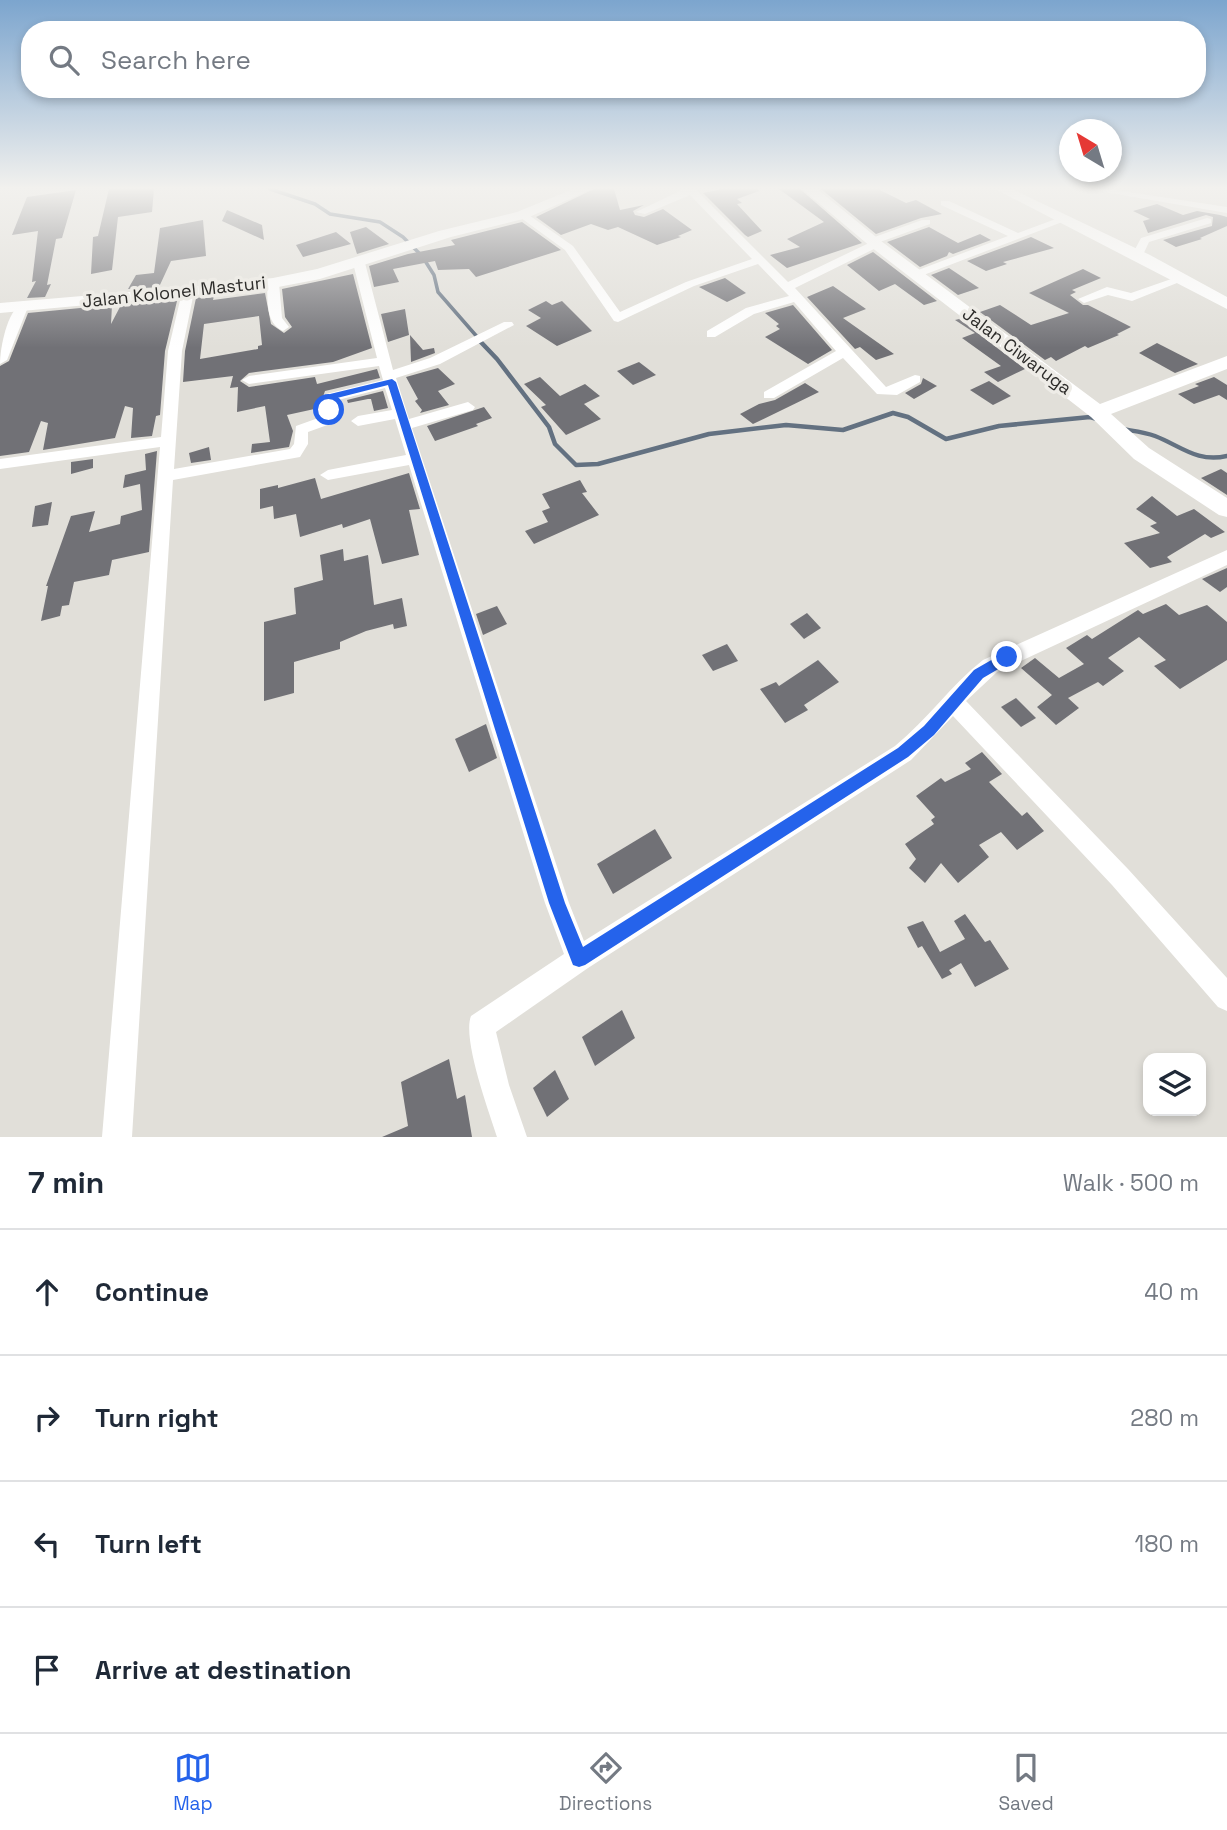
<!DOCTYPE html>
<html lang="en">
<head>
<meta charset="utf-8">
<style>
  body { margin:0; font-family:"Space Grotesk",sans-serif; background:#f6f6f7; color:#1f2937 }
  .controls { position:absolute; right:21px; bottom:21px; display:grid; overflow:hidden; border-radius:14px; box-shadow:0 4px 10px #0003 }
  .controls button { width:63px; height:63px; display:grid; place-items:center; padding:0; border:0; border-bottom:2px solid #e0e1e3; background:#fff; color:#1f2937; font:35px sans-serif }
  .compass { position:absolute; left:1059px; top:119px; width:63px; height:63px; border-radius:50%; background:#fff; box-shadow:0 4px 10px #0003; rotate:322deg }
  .stop { position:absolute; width:21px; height:21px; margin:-16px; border:5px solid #2563eb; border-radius:50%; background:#fff }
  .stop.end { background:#2563eb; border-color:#fff; box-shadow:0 2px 7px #0008 }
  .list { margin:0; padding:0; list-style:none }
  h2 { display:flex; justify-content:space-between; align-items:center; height:91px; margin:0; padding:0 28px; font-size:30px }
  h2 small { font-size:23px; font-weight:400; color:#747a83 }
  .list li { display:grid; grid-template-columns:46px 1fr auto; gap:21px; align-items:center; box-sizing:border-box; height:126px; padding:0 28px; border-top:2px solid #e0e1e3 }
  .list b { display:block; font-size:26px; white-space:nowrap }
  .list em { font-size:23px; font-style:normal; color:#747a83 }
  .icon { flex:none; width:38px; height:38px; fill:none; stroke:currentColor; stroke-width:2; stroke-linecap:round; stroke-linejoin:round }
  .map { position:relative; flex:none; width:1227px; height:1137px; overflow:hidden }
  .search { position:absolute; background:#fff; box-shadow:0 4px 10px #0003; left:21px; right:21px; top:21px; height:77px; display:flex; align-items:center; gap:18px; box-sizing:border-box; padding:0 24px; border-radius:28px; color:#747a83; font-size:26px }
  .sheet { height:595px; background:#fff }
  nav { display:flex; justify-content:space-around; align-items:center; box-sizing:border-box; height:98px; border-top:2px solid #e0e1e3; background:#fff; font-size:19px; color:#747a83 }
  nav a { display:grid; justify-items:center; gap:4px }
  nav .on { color:#2563eb }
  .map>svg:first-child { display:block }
</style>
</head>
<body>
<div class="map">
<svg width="1227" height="1137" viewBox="0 0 1227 1137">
  <rect width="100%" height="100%" fill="#e1dfd9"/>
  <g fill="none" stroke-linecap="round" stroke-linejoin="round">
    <polyline stroke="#637181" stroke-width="3.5" points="270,189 315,204 330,214 380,222 403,237 422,256 434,275 438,292 479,339"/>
    <g stroke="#637181" stroke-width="4.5">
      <polyline points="477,338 497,359 549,427 555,444 576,465 598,464 709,434 786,425 843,430 893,413 908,417 946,439 999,426 1090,417 1097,419"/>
      <path d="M1122,429C1133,431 1144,432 1155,436C1181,446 1197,463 1227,456"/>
    </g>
  </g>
  <g fill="#717176" fill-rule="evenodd">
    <polygon points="109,189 154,189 152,212 118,217 112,270 91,274 93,237 98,236"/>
    <polygon points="594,189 614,189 620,210 644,205 633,211 635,215 644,217 663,209 692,230 678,236 681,237 657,245 618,227 608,230 591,224 561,235 536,217"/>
    <polygon points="722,189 758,189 759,191 737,199 742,203 737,204 762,231 748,237 745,235 703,193"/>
    <polygon points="779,189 800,189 862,243 787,268 770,255 800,247 787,239 824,222"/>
    <polygon points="821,189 878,189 906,203 916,200 942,214 921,218 876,234"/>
    <polygon points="76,190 62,238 56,239 47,285 51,284 45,297 27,298 36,281 32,282 38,231 12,235 27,197"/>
    <polygon points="1157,204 1183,215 1197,211 1220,215 1227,217 1227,226 1200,238 1202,239 1176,247 1163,240 1212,226 1213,217 1206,215 1148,233 1143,221 1150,219 1133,211"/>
    <polygon points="227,210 262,225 264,240 222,221"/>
    <polygon points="203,220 206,256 171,261 159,287 128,289 136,275 154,273 160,228"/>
    <polygon points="522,222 561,250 476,277 469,269 438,270 435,261 393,269 399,282 374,287 369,266 408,254 455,245 451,240"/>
    <polygon points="366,227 389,244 357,254 350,232"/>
    <polygon points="929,227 958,243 980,234 991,240 953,254 949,252 947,256 920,267 887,242"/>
    <polygon points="336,232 351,244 303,257 296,245"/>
    <polygon points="1031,237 1054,248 1003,262 1007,264 986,271 967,261"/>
    <polygon points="873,252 937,301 924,305 895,284 879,291 847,265"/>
    <polygon points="949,268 979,288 958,295 931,275"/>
    <polygon points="1083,269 1101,278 1072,290 1076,292 1070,295 1083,305 1088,305 1131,327 1117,334 1119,335 1088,348 1085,346 1056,361 1051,357 1045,360 980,312 1000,305 1031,325 1069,313 1029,293"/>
    <path d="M353,274L372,348L333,362L249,373L240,381L249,387L315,377L317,384L377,369L380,378L325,391L319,408L287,415L293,431L289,447L251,453L252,444L270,442L265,406L237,412L238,387L230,388L233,376L183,382L185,351L196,298L214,296L213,300L265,293L271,324L284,333L292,327L285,317L282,289ZM259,316L262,345L258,346V349L200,359L204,324Z"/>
    <polygon points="725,278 746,293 727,302 699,287"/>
    <polygon points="833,286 866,309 843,318 894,354 876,360 860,347 855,349 807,297"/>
    <polygon points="177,301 165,351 160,415 156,416 152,436 131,438 133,408 125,406 115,438 43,450 48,423 41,421 29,452 0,456 0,366 9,361 28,313 112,305 111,324 121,305"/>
    <polygon points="546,301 552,305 562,301 592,331 557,346 526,326 541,318 528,310"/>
    <polygon points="793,305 832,350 808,364 765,337 780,329 776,326 779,324 765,313"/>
    <polygon points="405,309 409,335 388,342 381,314"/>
    <polygon points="959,319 1025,369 998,382 984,372 1001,366 962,338 975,333 955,320"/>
    <polygon points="410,335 423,350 434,348 435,353 411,362"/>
    <polygon points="1157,343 1198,364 1175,373 1139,353"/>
    <polygon points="639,362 656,375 633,385 617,371"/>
    <polygon points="438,368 455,384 438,391 449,405 420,413 422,410 415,401 418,399 406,377"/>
    <polygon points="540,377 560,396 585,384 600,396 584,404 601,419 566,435 541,407 546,405 524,384"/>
    <polygon points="1214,377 1227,385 1227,400 1219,395 1194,404 1178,394 1199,386 1195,384"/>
    <polygon points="923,378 937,386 914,399 905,393 921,384"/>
    <polygon points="989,381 1011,396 993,405 970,390"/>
    <polygon points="805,383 819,392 753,424 740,414 759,404 775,400"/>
    <polygon points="383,391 388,408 374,411 371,399 368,399 348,403 347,400"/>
    <polygon points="484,407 492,418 476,424 478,426 435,441 427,426"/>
    <polygon points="209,447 211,460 191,463 189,453"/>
    <polygon points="157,451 149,552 112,560 109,575 74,582 69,605 62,606 60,616 41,621 48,586 46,586 71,516 95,511 89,532 120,524 121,516 142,510 140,484 123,488 125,475 146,470 145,454"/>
    <polygon points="93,459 93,468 71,474 71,462"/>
    <polygon points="1221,469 1227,473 1227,495 1201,478"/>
    <polygon points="409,473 420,509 409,510 419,555 382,564 370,519 343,528 342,524 300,537 296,514 274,519 273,506 260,509 260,489 278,485 278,488 315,478 321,499"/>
    <polygon points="580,480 587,492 582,493 599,515 534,544 525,531 548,522 542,511 550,508 542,494"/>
    <polygon points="1152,496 1177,516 1194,509 1225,532 1211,538 1205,534 1167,557 1172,562 1150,568 1124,543 1160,533 1150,526 1157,523 1136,509"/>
    <polygon points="52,502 48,525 32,527 35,506"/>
    <polygon points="343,549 344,561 368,555 374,605 402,598 407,626 394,629 393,624 366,631 340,642 340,649 294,662 294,693 264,701 264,622 296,614 294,588 323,580 320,555"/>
    <polygon points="1227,568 1227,587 1220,592 1202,579"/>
    <polygon points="1166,604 1179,615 1207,605 1227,622 1227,660 1180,689 1154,666 1166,660 1139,637 1108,658 1124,671 1103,686 1098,682 1068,698 1079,708 1056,725 1037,707 1052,695 1021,668 1035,658 1059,678 1084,664 1066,648 1087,635 1092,639 1138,610 1143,614"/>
    <polygon points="497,606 507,624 483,635 476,614"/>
    <polygon points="807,613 821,628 804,639 790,624"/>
    <polygon points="727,644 738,661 713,671 702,655"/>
    <polygon points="818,660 839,682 804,705 808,710 785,723 760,689 776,682 779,686"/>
    <polygon points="1016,698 1036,718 1021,727 1001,707"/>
    <polygon points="486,724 497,758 469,772 455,739"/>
    <polygon points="982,752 1002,774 989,782 1022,816 1027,812 1044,831 1017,850 1001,832 979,845 989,857 958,883 941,863 925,883 909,868 916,859 905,844 934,824 931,820 935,817 916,796 941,778 945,782 971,769 965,763"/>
    <polygon points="655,829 672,858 613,894 597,864"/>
    <polygon points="965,914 985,942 990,940 1009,969 975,987 961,963 949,970 952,974 942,979 922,946 918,948 907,927 923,921 940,952 965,939 954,921"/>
    <polygon points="622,1010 635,1038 595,1066 582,1037"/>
    <polygon points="449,1059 457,1099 465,1095 472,1137 382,1137 408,1126 401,1082"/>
    <polygon points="555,1070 569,1099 547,1117 533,1088"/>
  </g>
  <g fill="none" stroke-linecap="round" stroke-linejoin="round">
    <g fill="#fff" fill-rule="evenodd">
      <polygon points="684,189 695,189 788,282 869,243 869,239 922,220 930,220 930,224 880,242 880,246 795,288 886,387 915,375 920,376 920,382 897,395 877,394 843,358 774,398 764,398 764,392 836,351 794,302 754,314 715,337 707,337 707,331 746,308 789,296 758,264 694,286 618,322 614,321 565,250 517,215 526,213 573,246 620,312 686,282 752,259 690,195 645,214 636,212"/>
      <polygon points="1087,189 1109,189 1227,207 1227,213"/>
      <polygon points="941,201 949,201 1018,233 1061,217 1070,219 921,276 913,276 913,272 1008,236 941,205"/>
      <polygon points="1207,218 1211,219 1211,223 1149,242 1142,257 1132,255 1141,238"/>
      <path d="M355,261L365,263L393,370L430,358L504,322H512L514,325L440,364L396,378L409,419L468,402L475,407L473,410L412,428L569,903L584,941L895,746C927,720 951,685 983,660L1227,550V565L997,672L966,701L1128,869L1227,978V1011L1218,1007L1112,885L953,716L911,760L588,968L496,1032L509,1085L527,1137H497C489,1112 462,1039 471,1016L564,954L545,903L409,465L328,480L320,475L328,470L406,455L395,419L358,426L351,421L358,416L392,410L385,388L338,400L333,423L308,432V444L300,457L173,480L132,1137H102L160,447L0,469V459L161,437L168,351L182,292L188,288L194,292L182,351L174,469L290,449L294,444L296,426L321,417L326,394L383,380L379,366L249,384L242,380L249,376L377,358L353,263Z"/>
      <polygon points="1177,277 1187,279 1132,301 1108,295 1084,303 1078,299 1107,287 1131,293"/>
      <path d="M273,280L279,283L282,318L289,327L283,331C265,323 268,300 267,283Z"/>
      <path d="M22,303L28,307L7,360L0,364C0,348 7,311 22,303Z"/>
    </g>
    <g fill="#fff" fill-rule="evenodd">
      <polygon points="802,189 817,189 881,241 1100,404 1227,356 1227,369 1111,414 1149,448 1227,498 1227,517 1219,515 1134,459 1091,417 871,247"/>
      <polygon points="995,189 1012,189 1150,255 1227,297 1227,309"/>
    </g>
    <polygon fill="#fff" fill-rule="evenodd" points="573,189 592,189 527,218 451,237 320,279 273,288 0,313 0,303 188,287 273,278 317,269 439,231 517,212"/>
  </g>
  <linearGradient id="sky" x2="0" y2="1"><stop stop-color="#7ca5ce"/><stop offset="0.54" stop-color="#f2f1ee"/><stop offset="1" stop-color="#f2f1ee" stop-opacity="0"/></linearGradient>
  <rect width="1227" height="348" fill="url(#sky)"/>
  <polygon fill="#2563eb" points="392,379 396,382 565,903 583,947 898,748 924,726 974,670 1007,651 1014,657 1012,661 983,678 934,735 908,757 585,965 579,967 573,965 549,903 388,385 337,398 332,412 324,410 330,394"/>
  <g text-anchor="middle" stroke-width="7" stroke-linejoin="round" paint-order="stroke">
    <g font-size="18" fill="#2d2c2a" stroke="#eeece7">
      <text transform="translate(174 292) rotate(-6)" y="6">Jalan Kolonel Masturi</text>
      <text transform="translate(1017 351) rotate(37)" y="6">Jalan Ciwaruga</text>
    </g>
  </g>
</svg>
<div class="controls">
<button><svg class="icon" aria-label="layers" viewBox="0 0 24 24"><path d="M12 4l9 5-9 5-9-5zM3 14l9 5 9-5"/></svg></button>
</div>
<svg class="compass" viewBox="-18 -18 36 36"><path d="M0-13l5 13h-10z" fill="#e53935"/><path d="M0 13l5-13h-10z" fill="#747a83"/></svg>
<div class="stop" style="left:329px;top:410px"></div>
<div class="stop end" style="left:1007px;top:657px"></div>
<div class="search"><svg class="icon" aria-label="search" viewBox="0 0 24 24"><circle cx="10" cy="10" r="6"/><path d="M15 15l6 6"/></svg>Search here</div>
</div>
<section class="sheet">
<h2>7 min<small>Walk · 500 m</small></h2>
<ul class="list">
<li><svg class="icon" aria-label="ahead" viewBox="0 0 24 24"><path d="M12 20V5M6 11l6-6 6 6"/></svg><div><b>Continue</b></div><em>40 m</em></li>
<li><svg class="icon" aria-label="right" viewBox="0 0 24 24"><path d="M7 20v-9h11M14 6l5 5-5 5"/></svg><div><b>Turn right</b></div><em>280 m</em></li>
<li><svg class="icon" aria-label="left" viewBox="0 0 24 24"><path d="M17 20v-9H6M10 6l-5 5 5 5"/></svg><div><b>Turn left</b></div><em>180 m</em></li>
<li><svg class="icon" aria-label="arrive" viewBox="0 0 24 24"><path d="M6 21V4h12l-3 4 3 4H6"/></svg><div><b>Arrive at destination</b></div></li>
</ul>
</section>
<nav>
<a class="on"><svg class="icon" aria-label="map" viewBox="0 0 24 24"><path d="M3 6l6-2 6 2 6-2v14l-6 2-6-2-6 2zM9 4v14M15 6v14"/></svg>Map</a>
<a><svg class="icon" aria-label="directions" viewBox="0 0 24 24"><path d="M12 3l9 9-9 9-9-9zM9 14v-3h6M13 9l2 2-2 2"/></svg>Directions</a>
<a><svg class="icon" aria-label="saved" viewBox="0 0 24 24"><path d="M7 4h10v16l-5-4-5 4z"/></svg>Saved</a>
</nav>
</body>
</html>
